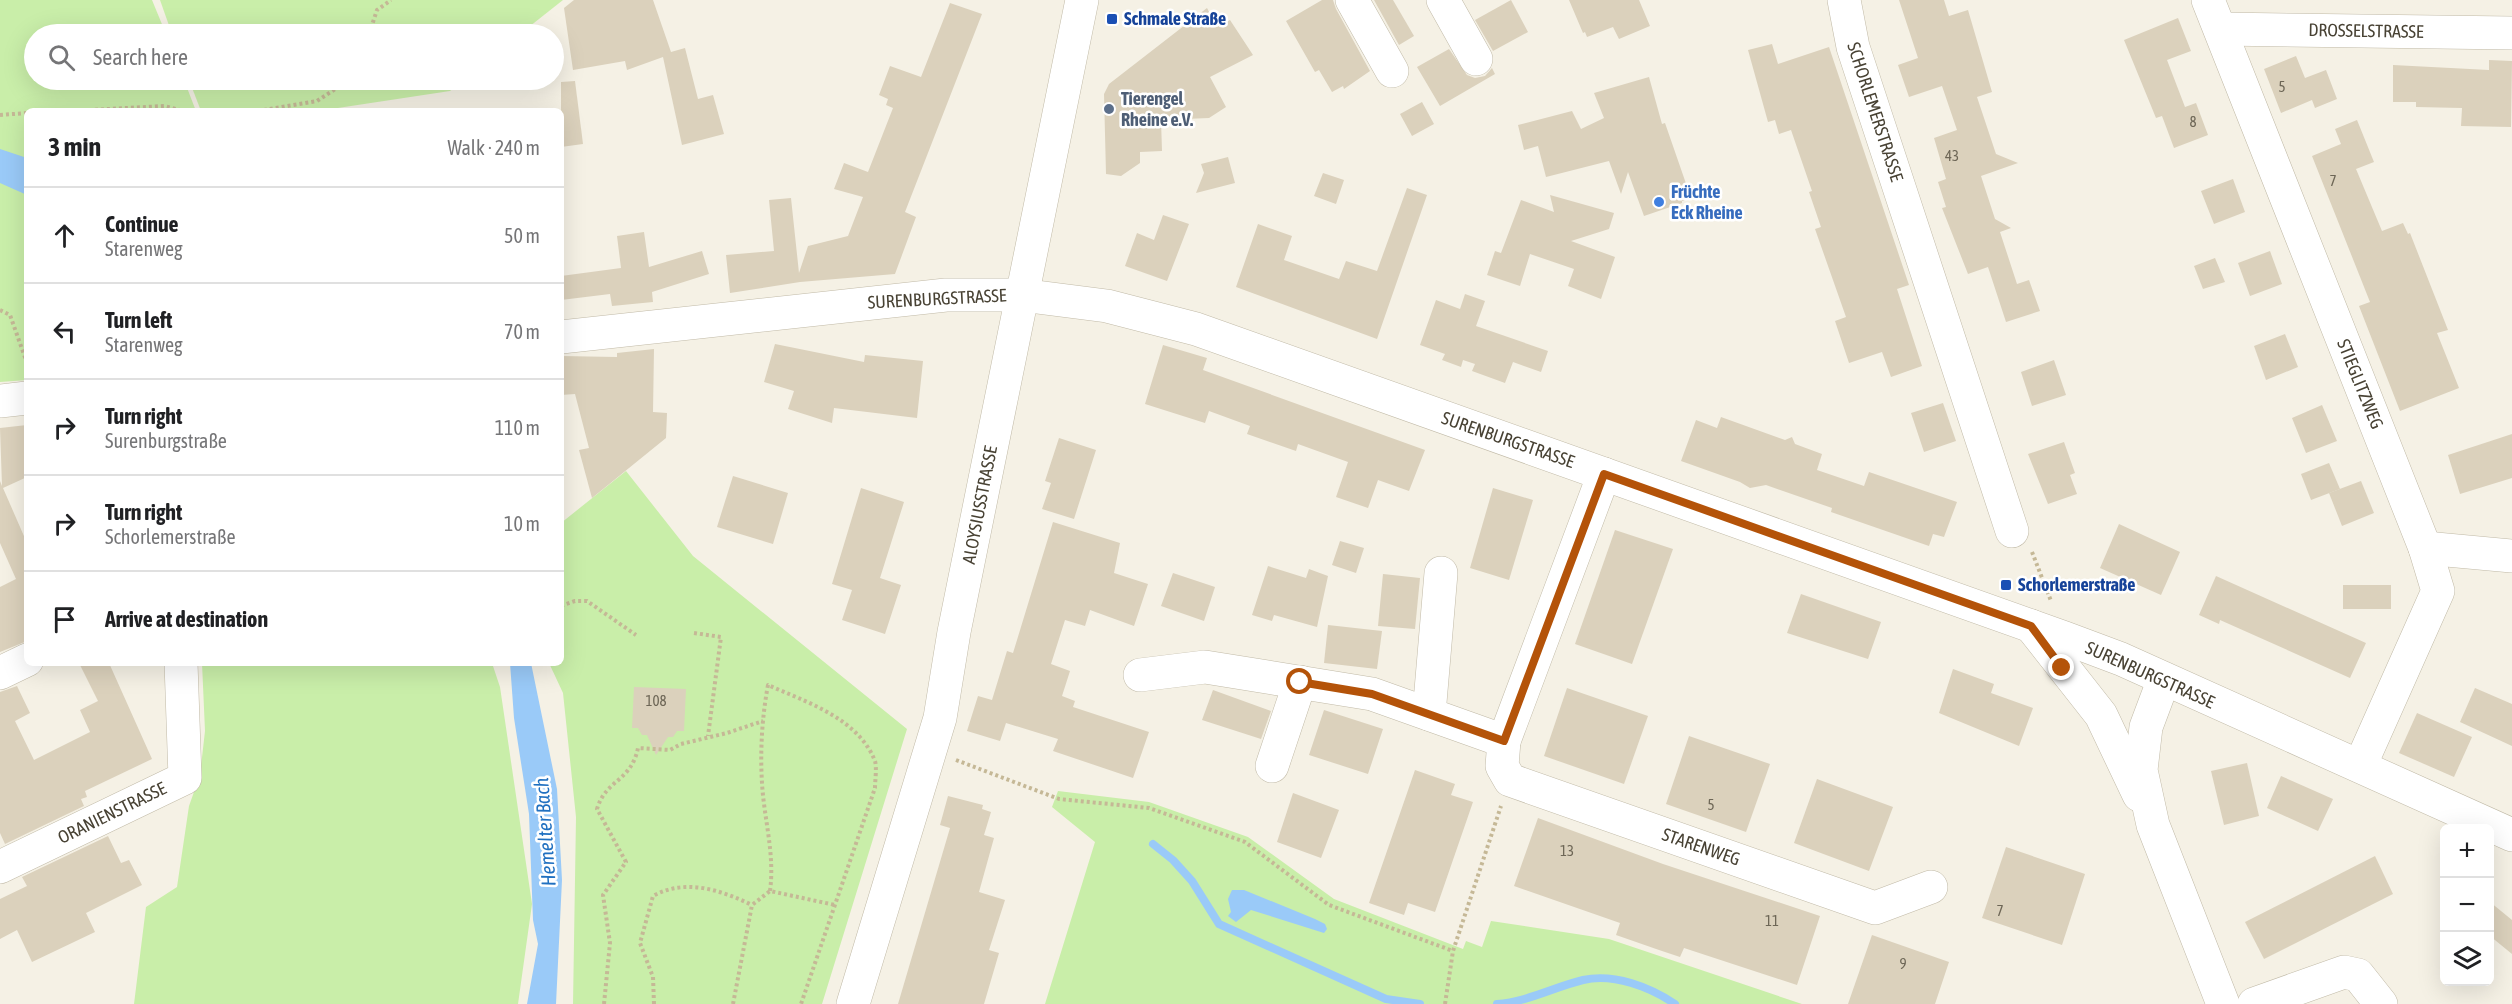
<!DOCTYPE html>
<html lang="en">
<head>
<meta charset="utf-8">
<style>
  body { margin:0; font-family:"Asap Condensed",sans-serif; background:#f2f2f2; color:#202124 }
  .controls { position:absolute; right:18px; bottom:18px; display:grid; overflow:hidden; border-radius:9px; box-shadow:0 6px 24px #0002 }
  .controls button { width:54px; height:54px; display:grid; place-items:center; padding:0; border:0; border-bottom:2px solid #e0e0e0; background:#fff; color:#202124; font:30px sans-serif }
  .stop { position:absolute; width:18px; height:18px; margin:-14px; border:4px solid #b45309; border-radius:50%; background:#fff }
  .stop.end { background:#b45309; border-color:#fff; box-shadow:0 2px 6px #0008 }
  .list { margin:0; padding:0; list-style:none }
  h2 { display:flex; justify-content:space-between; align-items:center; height:78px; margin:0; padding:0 24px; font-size:26px }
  h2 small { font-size:20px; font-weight:400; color:#757577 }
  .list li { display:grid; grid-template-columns:39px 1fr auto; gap:18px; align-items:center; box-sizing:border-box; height:96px; padding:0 24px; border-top:2px solid #e0e0e0 }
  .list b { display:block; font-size:22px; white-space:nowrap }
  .list p { margin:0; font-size:20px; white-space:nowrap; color:#757577 }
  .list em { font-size:20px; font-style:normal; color:#757577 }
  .icon { flex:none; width:33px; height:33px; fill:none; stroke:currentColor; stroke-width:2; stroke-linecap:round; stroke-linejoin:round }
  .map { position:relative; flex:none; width:2512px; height:1004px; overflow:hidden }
  .search { position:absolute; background:#fff; box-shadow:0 6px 24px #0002; left:24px; top:24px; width:540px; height:66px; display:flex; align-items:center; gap:15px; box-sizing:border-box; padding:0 21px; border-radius:33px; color:#757577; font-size:22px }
  .panel { position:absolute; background:#fff; box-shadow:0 6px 24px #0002; left:24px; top:108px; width:540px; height:558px; border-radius:9px }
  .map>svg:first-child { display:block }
</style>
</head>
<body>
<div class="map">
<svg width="2512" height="1004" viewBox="0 0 2512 1004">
  <rect width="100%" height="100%" fill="#f5f1e5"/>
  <g fill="#c9eea9">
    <polygon points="0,0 152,0 166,34 34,34 34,80 184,80 196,111 27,111 27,380 0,382"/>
    <polygon points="160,0 563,0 520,34 172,34"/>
    <polygon points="189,80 464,80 450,91 318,111 201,111"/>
    <polygon points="626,471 693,556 907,729 822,1004 573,1004 576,817 563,693 549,663 561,663 561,523"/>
    <polygon points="202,663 492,663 500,687 532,904 518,1004 134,1004 146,907 177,887 189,806 200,775 205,731"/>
    <polygon points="1058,791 1149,802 1248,837 1334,899 1463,949 1466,941 1482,947 1491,921 1609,939 1802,1004 1045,1004 1095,842 1052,807"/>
  </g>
  <g fill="#9acaf8">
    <polygon points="0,149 27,158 27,195 0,183"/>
    <polygon points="510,663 531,663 557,789 562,880 556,1004 527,1004 538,944 533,920 529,814 514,718"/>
    <polygon points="1232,890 1244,890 1315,919 1325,924 1327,929 1324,933 1251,910 1236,922 1228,916 1231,912 1228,899"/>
  </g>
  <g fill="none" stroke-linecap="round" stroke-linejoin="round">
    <g stroke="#9acaf8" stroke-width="8">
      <polyline points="1153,844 1173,860 1192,881 1219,924 1386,999 1420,1004"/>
      <path d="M1497,1004C1527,1002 1554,987 1583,980C1614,973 1650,987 1675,1004"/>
    </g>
  </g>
  <g fill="#dbd1bc">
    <polygon points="574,0 653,0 671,52 685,48 698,99 713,95 724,134 682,145 663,57 627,70 625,61 573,70 564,8"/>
    <polygon points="1322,0 1333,0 1336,9 1370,71 1344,89 1343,86 1332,92 1319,70 1315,72 1286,21"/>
    <polygon points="1374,0 1393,0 1414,36 1399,45"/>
    <polygon points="1511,0 1528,32 1493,51 1475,20"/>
    <polygon points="1569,0 1639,0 1650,26 1619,39 1613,27 1587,37 1585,32 1583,33"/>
    <polygon points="1899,0 1944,0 1949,16 1968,10 1992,92 1977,97 1996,154 2018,163 1981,176 1995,219 2011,228 2000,232 2017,284 2029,280 2040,311 2006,322 1988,267 1968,274 1942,208 1946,207 1938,182 1946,179 1934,138 1957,130 1942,86 1909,97 1898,65 1918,58"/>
    <polygon points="950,3 982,14 905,212 916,217 895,274 800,282 730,293 726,255 774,251 769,200 791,198 799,273 808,246 848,236 863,197 834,189 844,163 868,172 893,108 886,105 888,99 879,95 890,66 921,77"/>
    <polygon points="1207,8 1217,27 1230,20 1253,55 1210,77 1226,107 1209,118 1161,120 1162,151 1140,152 1140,163 1121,176 1106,174 1104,94 1109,84"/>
    <polygon points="2178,18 2191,51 2167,60 2185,107 2196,103 2208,135 2174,148 2162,116 2156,118 2124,40"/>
    <polygon points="1772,44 1778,64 1829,47 1909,285 1897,289 1922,366 1891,377 1882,352 1849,363 1835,321 1846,317 1815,229 1821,227 1809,192 1812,191 1791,130 1779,134 1775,120 1768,122 1748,50"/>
    <polygon points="1449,49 1467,75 1475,78 1485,76 1492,68 1495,74 1440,106 1417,67"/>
    <polygon points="2296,56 2305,78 2326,70 2337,99 2315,108 2312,100 2281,113 2264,69"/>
    <polygon points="2489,60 2512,61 2511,127 2461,126 2462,108 2416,107 2416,102 2393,102 2393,65 2489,70"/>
    <polygon points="1649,77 1662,124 1665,123 1691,198 1682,201 1682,203 1644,216 1628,172 1621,194 1609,161 1546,177 1538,146 1524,150 1518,125 1572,111 1581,129 1604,118 1594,93"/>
    <polygon points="575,81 583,144 561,147 561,82"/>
    <polygon points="1422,102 1434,124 1412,136 1400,114"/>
    <polygon points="2357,120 2374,162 2356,169 2382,231 2403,223 2408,234 2410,233 2448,330 2437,333 2459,388 2400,411 2359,306 2370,302 2312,156 2341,144 2335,129"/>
    <polygon points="1228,157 1235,183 1196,193 1204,173 1201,164"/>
    <polygon points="1323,173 1344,180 1336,204 1314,196"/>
    <polygon points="2233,179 2245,212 2214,224 2201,191"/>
    <polygon points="1407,188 1427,195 1377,339 1236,287 1258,224 1292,236 1284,260 1339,279 1346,261 1377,271"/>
    <polygon points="1550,195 1614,213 1609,229 1571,241 1615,257 1601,299 1568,286 1574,269 1530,254 1520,286 1487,275 1495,251 1501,253 1521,200 1554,212"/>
    <polygon points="1163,215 1189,224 1167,281 1125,266 1137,233 1154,240"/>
    <polygon points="644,232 649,267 702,251 709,274 652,292 653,302 612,306 610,294 561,300 561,276 621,268 617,236"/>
    <polygon points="2270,251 2282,284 2250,296 2238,263"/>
    <polygon points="2215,258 2225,282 2203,289 2194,266"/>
    <polygon points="1465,294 1485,301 1476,326 1548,351 1541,372 1513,362 1505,383 1472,371 1475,364 1463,360 1461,367 1442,360 1445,354 1420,345 1436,300 1460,309"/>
    <polygon points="2285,334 2298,367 2266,380 2254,346"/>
    <polygon points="775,344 864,362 865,355 923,361 917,418 834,408 832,423 788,409 794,391 764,382"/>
    <polygon points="1163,345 1207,358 1203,370 1425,450 1409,491 1378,480 1368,508 1336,497 1348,462 1298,444 1296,451 1247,434 1250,426 1209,411 1205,423 1145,404"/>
    <polygon points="654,349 653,412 667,413 666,438 592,498 579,450 589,448 575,394 561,395 561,356 617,357 617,353"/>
    <polygon points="2054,360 2066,395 2032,406 2021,372"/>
    <polygon points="1943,403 1956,441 1924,452 1911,413"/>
    <polygon points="2322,405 2337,441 2306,453 2292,418"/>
    <polygon points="1721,417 1785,440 1792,437 1795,444 1822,454 1817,470 1864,486 1869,472 1957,502 1944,537 1933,534 1929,546 1831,512 1832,508 1766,485 1750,488 1740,482 1681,461 1696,420 1717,428"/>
    <polygon points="27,425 27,477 3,488 27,543 27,641 0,652 0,587 16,579 0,543 0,481 2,486 0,428"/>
    <polygon points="2512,434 2512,478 2460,494 2448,455"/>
    <polygon points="1059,438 1096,450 1074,519 1042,509 1051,483 1045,481"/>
    <polygon points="2064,442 2075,473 2070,475 2077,494 2048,504 2028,454"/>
    <polygon points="2329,463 2340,489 2311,500 2301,474"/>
    <polygon points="733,476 788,493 773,544 717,527"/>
    <polygon points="2361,481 2374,513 2342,526 2329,493"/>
    <polygon points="861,488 904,502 880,578 901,585 885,634 842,620 852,590 832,584"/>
    <polygon points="1493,488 1533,500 1509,580 1470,568"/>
    <polygon points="1053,522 1120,543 1114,573 1148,584 1134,626 1090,610 1085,626 1065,620 1051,664 1070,671 1062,696 1075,701 1073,707 1149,732 1133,778 1053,751 1058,739 1006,723 1000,741 967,731 978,696 992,700 1007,651 1013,653"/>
    <polygon points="2119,524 2180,552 2161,595 2100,568"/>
    <polygon points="1615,530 1673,549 1632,664 1575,644"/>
    <polygon points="1340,541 1364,548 1356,573 1332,565"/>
    <polygon points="1268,566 1306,578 1309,569 1328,576 1317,627 1274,615 1272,621 1252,615"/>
    <polygon points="1173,573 1215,587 1204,621 1161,606"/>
    <polygon points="1383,574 1420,578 1415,629 1378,626"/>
    <polygon points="2216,576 2366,643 2350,678 2220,620 2219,624 2199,615"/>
    <rect x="2343" y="585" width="48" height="24"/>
    <polygon points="1801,594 1881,622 1868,659 1787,633"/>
    <polygon points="1328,625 1382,631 1377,669 1324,663"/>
    <polygon points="79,663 109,663 152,759 85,791 87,797 81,799 84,806 5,844 0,833 0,692 17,686 30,713 15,721 34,760 90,732 80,710 98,701"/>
    <polygon points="1953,669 1994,684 1991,693 2033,708 2019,746 1939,713"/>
    <polygon points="634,687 686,689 684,731 677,731 673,737 668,737 656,755 647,735 642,735 638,728 632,728"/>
    <polygon points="1567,688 1648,716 1624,784 1544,756"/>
    <polygon points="2475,688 2512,704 2512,746 2460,722"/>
    <polygon points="1213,690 1271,711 1261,739 1202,720"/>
    <polygon points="1324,710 1383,729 1368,774 1309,755"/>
    <polygon points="2417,713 2472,737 2454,777 2399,753"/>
    <polygon points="1689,736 1770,764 1746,832 1666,804"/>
    <polygon points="2247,763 2259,816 2224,825 2211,771"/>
    <polygon points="1415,770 1455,784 1451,795 1473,802 1435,912 1408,903 1404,915 1369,903"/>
    <polygon points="2281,776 2333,799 2318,831 2267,808"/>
    <polygon points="1817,779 1893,807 1869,871 1794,843"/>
    <polygon points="1293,793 1339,810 1321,858 1277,842"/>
    <polygon points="948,796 983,805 982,809 991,812 984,835 994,838 979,892 1005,900 989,950 999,953 984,1004 898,1004 950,828 940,825"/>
    <polygon points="1538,818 1663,864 1820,916 1797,985 1684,948 1680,957 1659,950 1616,935 1620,923 1514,886"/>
    <polygon points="108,836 121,863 129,860 142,885 86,913 95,932 32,962 17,930 0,939 0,899 27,886 22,877"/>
    <polygon points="2006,847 2085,874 2062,945 1982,918"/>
    <polygon points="2375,856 2393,894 2264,959 2245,922"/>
    <polygon points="2490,902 2512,920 2512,954 2490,936"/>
    <polygon points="1872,935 1949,962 1935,1004 1848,1004"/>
  </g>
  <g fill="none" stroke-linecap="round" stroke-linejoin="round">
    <g stroke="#c1baa7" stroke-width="34">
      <g id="minor">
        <polyline points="1352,0 1392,71"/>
        <polyline points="1443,0 1476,59"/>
        <polyline points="1844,0 1853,47 2012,531"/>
        <polyline points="2208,0 2425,548 2438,591 2360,766"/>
        <polyline points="2220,29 2512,33"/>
        <polyline points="561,337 946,295 1021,295 1107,306 1196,329 2065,638 2121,659 2512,835"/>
        <polyline points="0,401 27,398"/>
        <polyline points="2425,548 2512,556"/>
        <polyline points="2031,626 2101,715 2139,795"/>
        <polyline points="0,673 27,660"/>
        <polyline points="1140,675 1205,667 1372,694 1504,741 1604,474"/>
        <polyline points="2164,679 2146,727 2141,770 2153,825 2223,1004"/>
        <polyline points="1429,714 1441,573"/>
        <polyline points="1504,741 1502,766 1510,780 1875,908 1931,887"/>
        <polyline points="1272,766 1300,682"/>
        <polyline points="0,867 185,778 181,663"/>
        <polyline points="853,1004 940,718 954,632 1082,0"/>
        <polyline points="2254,1004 2344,972 2358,975 2381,1004"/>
      </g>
    </g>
    <g stroke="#c5b896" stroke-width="4" stroke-dasharray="3 3" stroke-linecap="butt">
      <polyline points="369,34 377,10 391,0"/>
      <polyline points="71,111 164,106 184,111"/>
      <polyline points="258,111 317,101 349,80"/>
      <polyline points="0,115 27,113"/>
      <polyline points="0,310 10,315 27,363"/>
      <polyline points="2032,552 2051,601"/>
      <polyline points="561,606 575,601 587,601 636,635"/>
      <polyline points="694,633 721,637 708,736"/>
      <polyline points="956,760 1059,799 1149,808 1245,842 1329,905 1453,951"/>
      <path d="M770,891C775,854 764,819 762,783C760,751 762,717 768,685C806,702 858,718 875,761C877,768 875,780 875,788L801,1004"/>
      <path d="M604,1004L610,943L603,895L626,862L597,809C606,779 631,782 638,748L670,750L681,744L727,733L763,721"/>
      <path d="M654,1004L653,977L640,943L653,896C685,878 721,890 752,905"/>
      <polyline points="733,1004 752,905 770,891 835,905"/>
      <polyline points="1445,1004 1453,951 1501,806"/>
    </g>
    <use href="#minor" stroke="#fff" stroke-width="33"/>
  </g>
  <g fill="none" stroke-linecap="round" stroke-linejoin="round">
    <polyline stroke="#b45309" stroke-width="8" points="1300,682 1372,694 1504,741 1604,474 2031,626 2062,668"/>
  </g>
  <g fill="#1a4fb4" stroke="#fff" stroke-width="2">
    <rect x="1106" y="13" width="12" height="12" rx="3"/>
    <rect x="2000" y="579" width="12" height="12" rx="3"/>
  </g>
  <circle fill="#5c6f8a" stroke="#fff" stroke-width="2" cx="1109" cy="109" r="6"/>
  <circle fill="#3f7fe0" stroke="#fff" stroke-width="2" cx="1659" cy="202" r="6"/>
  <g text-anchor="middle" stroke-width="5" stroke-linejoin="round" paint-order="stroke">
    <g font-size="15" fill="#6d6656">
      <text x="2282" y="92">5</text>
      <text x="2193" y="127">8</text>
      <text x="1952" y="161">43</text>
      <text x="2333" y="186">7</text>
      <text x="656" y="706">108</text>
      <text x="1711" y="810">5</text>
      <text x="1567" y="856">13</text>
      <text x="2000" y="916">7</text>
      <text x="1772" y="926">11</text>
      <text x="1903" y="969">9</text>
    </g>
    <g font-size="18" font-weight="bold" fill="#164399" stroke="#fff" text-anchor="start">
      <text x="1124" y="25">Schmale Straße</text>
      <text x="2018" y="591">Schorlemerstraße</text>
    </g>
    <g font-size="18" fill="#484234" stroke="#fff">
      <text transform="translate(2366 31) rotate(1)" y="6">DROSSELSTRASSE</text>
      <text transform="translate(1875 112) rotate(72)" y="6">SCHORLEMERSTRASSE</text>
      <text transform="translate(937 299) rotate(-3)" y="6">SURENBURGSTRASSE</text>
      <text transform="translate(2360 384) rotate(68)" y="6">STIEGLITZWEG</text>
      <text transform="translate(1508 440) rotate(19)" y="6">SURENBURGSTRASSE</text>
      <text transform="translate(980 505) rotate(-79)" y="6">ALOYSIUSSTRASSE</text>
      <text transform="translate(2150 675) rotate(24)" y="6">SURENBURGSTRASSE</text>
      <text transform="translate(112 813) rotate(-26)" y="6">ORANIENSTRASSE</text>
      <text transform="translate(1701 847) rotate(19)" y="6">STARENWEG</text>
    </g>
    <g font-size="18" font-weight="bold" fill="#4e5e75" stroke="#fff" text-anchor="start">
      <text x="1121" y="105">Tierengel<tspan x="1121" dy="21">Rheine e.V.</tspan></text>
    </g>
    <g font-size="18" font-weight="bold" fill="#366cbe" stroke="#fff" text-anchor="start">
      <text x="1671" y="198">Früchte<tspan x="1671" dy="21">Eck Rheine</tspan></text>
    </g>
    <g font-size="20" font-style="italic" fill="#2070c0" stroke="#fff">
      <text transform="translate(545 832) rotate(-94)" y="7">Hemelter Bach</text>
    </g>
  </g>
</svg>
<div class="controls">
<button>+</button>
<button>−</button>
<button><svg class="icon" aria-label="layers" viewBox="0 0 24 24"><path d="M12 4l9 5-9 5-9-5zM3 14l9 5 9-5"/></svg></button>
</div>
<div class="stop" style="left:1300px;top:682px"></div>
<div class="stop end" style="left:2062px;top:668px"></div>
<div class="search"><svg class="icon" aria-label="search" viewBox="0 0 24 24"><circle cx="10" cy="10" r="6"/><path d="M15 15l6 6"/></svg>Search here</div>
<section class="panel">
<h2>3 min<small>Walk · 240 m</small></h2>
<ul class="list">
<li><svg class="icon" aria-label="ahead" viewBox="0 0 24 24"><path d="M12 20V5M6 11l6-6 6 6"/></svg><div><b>Continue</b><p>Starenweg</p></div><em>50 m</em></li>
<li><svg class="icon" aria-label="left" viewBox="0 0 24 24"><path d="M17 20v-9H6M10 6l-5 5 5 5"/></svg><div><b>Turn left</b><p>Starenweg</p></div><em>70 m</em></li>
<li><svg class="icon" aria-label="right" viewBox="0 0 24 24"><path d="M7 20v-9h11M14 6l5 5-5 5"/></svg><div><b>Turn right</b><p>Surenburgstraße</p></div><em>110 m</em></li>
<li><svg class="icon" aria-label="right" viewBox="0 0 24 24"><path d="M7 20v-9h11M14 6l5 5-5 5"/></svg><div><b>Turn right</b><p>Schorlemerstraße</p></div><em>10 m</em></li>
<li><svg class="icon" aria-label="arrive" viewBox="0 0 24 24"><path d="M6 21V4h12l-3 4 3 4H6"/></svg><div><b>Arrive at destination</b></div></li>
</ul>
</section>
</div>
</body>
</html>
